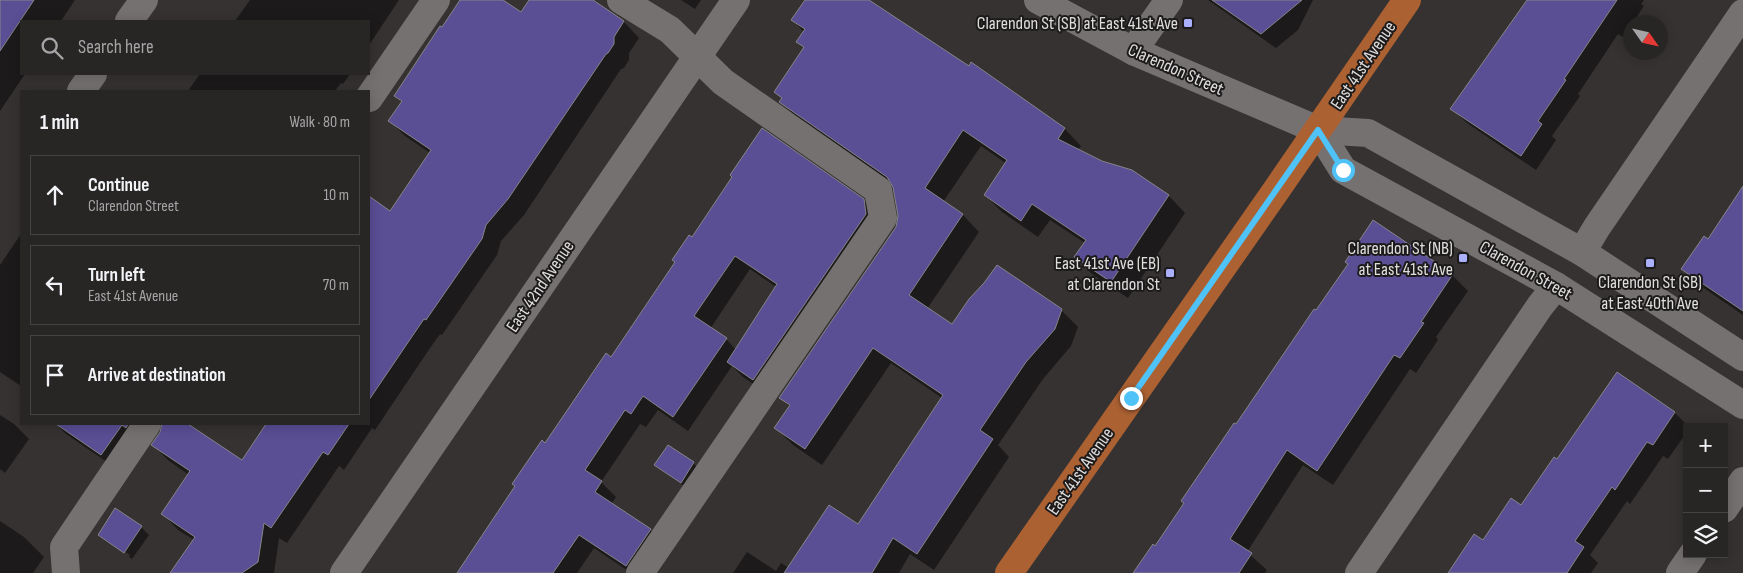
<!DOCTYPE html>
<html lang="en">
<head>
<meta charset="utf-8">
<style>
  body { margin:0; font-family:"Sofia Sans Condensed",sans-serif; background:#302e2d; color:#f1f3f6 }
  .controls { position:absolute; right:15px; bottom:15px; display:grid; overflow:hidden; border-radius:0px; box-shadow:0 2px 12px #0003 }
  .controls button { width:45px; height:45px; display:grid; place-items:center; padding:0; border:0; border-bottom:1px solid #444342; background:#282625; color:#f1f3f6; font:25px sans-serif }
  .compass { position:absolute; left:1623px; top:15px; width:45px; height:45px; border-radius:50%; background:#282625; box-shadow:0 2px 12px #0003; rotate:124deg }
  .stop { position:absolute; width:15px; height:15px; margin:-11px; border:4px solid #4fc3f7; border-radius:50%; background:#fff }
  .stop.end { background:#4fc3f7; border-color:#fff; box-shadow:0 1px 5px #0008 }
  .list { margin:0; padding:0; list-style:none }
  h2 { display:flex; justify-content:space-between; align-items:center; height:65px; margin:0; padding:0 20px; font-size:21px }
  h2 small { font-size:16px; font-weight:400; color:#a5a5a7 }
  .list li { display:grid; grid-template-columns:32px 1fr auto; gap:15px; align-items:center; box-sizing:border-box; height:80px; margin:0 10px 10px; padding:0 10px; border:1px solid #444342; border-radius:0px }
  .list b { display:block; font-size:19px; white-space:nowrap }
  .list p { margin:0; font-size:16px; white-space:nowrap; color:#a5a5a7 }
  .list em { font-size:16px; font-style:normal; color:#a5a5a7 }
  .icon { flex:none; width:28px; height:28px; fill:none; stroke:currentColor; stroke-width:2; stroke-linecap:round; stroke-linejoin:round }
  .map { position:relative; flex:none; width:1743px; height:573px; overflow:hidden }
  .search { position:absolute; background:#282625; box-shadow:0 2px 12px #0003; left:20px; top:20px; width:350px; height:55px; display:flex; align-items:center; gap:12px; box-sizing:border-box; padding:0 18px; border-radius:0px; color:#a5a5a7; font-size:19px }
  .panel { position:absolute; background:#282625; box-shadow:0 2px 12px #0003; left:20px; top:90px; width:350px; height:335px; border-radius:0px }
  .map>svg:first-child { display:block }
</style>
</head>
<body>
<div class="map">
<svg width="1743" height="573" viewBox="0 0 1743 573">
  <rect width="100%" height="100%" fill="#353231"/>
  <g fill="#0007" fill-rule="evenodd">
    <polygon points="0,0 75,0 61,21 21,21 21,74 25,74 0,111"/>
    <polygon points="250,0 399,0 369,45 369,21 235,21"/>
    <polygon points="462,0 501,0 521,14 531,0 591,0 624,22 639,38 629,53 629,60 624,68 621,69 524,215 501,241 497,255 442,335 440,334 428,351 375,430 372,428 344,470 339,466 287,543 279,538 274,573 176,573 194,540 178,530 163,514 189,475 169,461 153,445 163,424 186,424 243,461 269,424 369,424 369,198 390,212 430,153 405,136 390,121 402,102 396,96"/>
    <polygon points="681,0 701,0 695,9"/>
    <polygon points="806,0 867,0 969,67 972,63 1065,129 1081,146 1078,150 1101,162 1131,171 1169,196 1185,213 1128,298 1092,274 1075,257 1085,243 1050,220 1038,237 1002,212 985,195 1007,164 981,146 943,202 963,215 979,232 927,309 953,326 1061,310 1078,327 1071,346 1043,379 998,445 1009,457 934,570 910,554 899,573 733,573 747,552 776,571 781,563 789,568 858,526 942,398 891,363 822,465 793,445 776,428 790,407 781,397 897,227 900,216 894,186 798,119 781,102 783,99 775,91 804,48 798,42 804,32 793,20"/>
    <polygon points="1208,0 1313,0 1298,30 1276,48"/>
    <polygon points="1528,0 1644,0 1641,4 1644,6 1633,22 1630,22 1630,26 1623,37 1618,34 1578,94 1580,96 1552,136 1556,140 1536,170 1467,123 1452,109"/>
    <polygon points="200,74 350,74 343,84 341,83 335,91 188,91"/>
    <polygon points="1743,187 1743,315 1698,284 1683,269 1708,240"/>
    <path d="M863,200L878,215L768,394L743,377L732,366L688,431L658,410L646,427L640,424L601,482L616,497L611,504L650,530L665,544L631,573L594,548L577,573H465L545,445L612,359L692,239ZM750,269L776,287L736,350L726,339L710,329Z"/>
    <polygon points="1374,222 1452,275 1468,291 1436,337 1438,340 1416,373 1410,369 1333,485 1303,465 1247,552 1267,570 1265,573 1135,573 1156,547 1236,426 1317,312 1349,264"/>
    <polygon points="21,234 21,386 0,372 0,265"/>
    <polygon points="1618,374 1675,413 1689,427 1687,427 1687,432 1668,459 1663,456 1630,504 1627,501 1590,555 1598,563 1591,573 1463,573 1484,542 1521,506 1557,460"/>
    <polygon points="0,415 14,424 29,439 5,473 0,469"/>
    <polygon points="56,424 163,424 155,425 117,469 66,434"/>
    <polygon points="668,447 693,463 701,471 689,489 664,472 656,465"/>
    <polygon points="116,510 141,527 149,535 132,559 129,557 130,555 106,539 106,541 99,534"/>
    <polygon points="0,521 24,537 44,557 33,573 0,573"/>
  </g>
  <g fill="#5a4e95" stroke="#858588">
    <polygon points="0,0 34,0 0,51"/>
    <polygon points="460,0 503,0 521,12 529,0 593,0 624,21 614,37 614,44 608,53 606,54 508,199 486,225 482,239 426,320 424,319 413,335 369,400 369,196 390,211 431,150 388,121 402,101 394,96 440,26 442,27"/>
    <polygon points="805,0 869,0 969,66 971,62 1065,128 1058,139 1102,161 1132,170 1169,195 1111,282 1074,257 1086,240 1032,204 1021,221 984,195 1007,160 963,130 925,188 963,214 909,295 952,324 969,299 984,283 997,265 1062,309 1055,329 1026,362 980,430 993,439 917,554 893,538 872,573 784,573 829,505 858,524 943,395 873,348 805,449 774,428 790,405 779,398 896,227 898,216 893,187 887,177 779,102 782,98 774,92 804,47 796,42 805,29 791,20"/>
    <polygon points="1212,0 1302,0 1261,34"/>
    <polygon points="1527,0 1617,0 1564,79 1566,80 1538,121 1542,124 1521,156 1450,109"/>
    <polygon points="762,128 864,199 866,214 753,380 727,362 777,284 735,256 694,316 727,338 673,417 643,396 631,414 625,410 585,470 602,481 595,492 651,529 626,566 579,535 553,573 457,573 515,486 512,484 542,440 545,443 606,353 611,357 675,262 672,260 689,235 692,237 732,177 730,175"/>
    <polygon points="1743,186 1743,311 1681,269 1704,236 1708,239"/>
    <polygon points="1373,220 1453,274 1421,322 1424,323 1400,358 1394,355 1317,471 1287,450 1230,539 1252,553 1239,573 1133,573 1153,544 1155,546 1184,503 1181,501 1234,423 1236,424 1314,309 1316,310 1348,264 1345,262"/>
    <polygon points="1617,372 1675,412 1653,445 1647,442 1615,490 1612,487 1575,541 1584,547 1567,573 1448,573 1474,534 1483,540 1511,498 1521,505 1554,457 1557,459"/>
    <polygon points="56,424 128,424 126,428 122,425 101,455"/>
    <polygon points="162,424 188,424 242,460 266,424 349,424 328,455 323,452 271,528 264,523 258,562 242,573 170,573 195,537 161,514 190,471 151,445 160,432"/>
    <polygon points="668,445 694,462 681,483 654,465"/>
    <polygon points="115,508 142,526 124,553 98,535"/>
  </g>
  <g fill="none" stroke-linecap="round" stroke-linejoin="round">
    <g stroke="#757170" stroke-width="28">
      <polyline points="621,0 670,30 723,82 878,190 883,218 640,573"/>
      <polyline points="1038,0 1133,51 1318,130 1368,133 1582,252 1743,357"/>
      <polyline points="129,21 144,0"/>
      <polyline points="1133,51 1169,0"/>
      <polyline points="81,91 93,74"/>
      <polyline points="369,98 436,0"/>
      <polyline points="1318,130 1343,170 1556,286 1743,405"/>
      <polyline points="1582,252 1597,227 1743,13"/>
      <polyline points="1724,509 1743,481"/>
      <polyline points="66,573 64,547 147,424"/>
      <polyline points="344,573 736,0"/>
      <polyline points="1359,573 1540,306 1556,286"/>
      <polyline points="1680,573 1693,554"/>
    </g>
    <polyline stroke="#ab6132" stroke-width="28" points="1009,573 1275,192 1407,0"/>
  </g>
  <g fill="none" stroke-linecap="round" stroke-linejoin="round">
    <polyline stroke="#4fc3f7" stroke-width="6" points="1131,398 1318,130 1343,170"/>
  </g>
  <g fill="#aab0fb" stroke="#1c1a1a" stroke-width="2">
    <rect x="1183" y="18" width="10" height="10" rx="2.5"/>
    <rect x="1458" y="253" width="10" height="10" rx="2.5"/>
    <rect x="1645" y="258" width="10" height="10" rx="2.5"/>
    <rect x="1165" y="268" width="10" height="10" rx="2.5"/>
  </g>
  <g text-anchor="middle" stroke-width="4" stroke-linejoin="round" paint-order="stroke">
    <g font-size="18" fill="#e0dedd" stroke="#1c1a1a" text-anchor="end">
      <text x="1178" y="29">Clarendon St (SB) at East 41st Ave</text>
      <text x="1453" y="254">Clarendon St (NB)<tspan x="1453" dy="21">at East 41st Ave</tspan></text>
      <text x="1160" y="269">East 41st Ave (EB)<tspan x="1160" dy="21">at Clarendon St</tspan></text>
      <text x="1650" y="288" text-anchor="middle">Clarendon St (SB)<tspan x="1650" dy="21">at East 40th Ave</tspan></text>
    </g>
    <g font-size="18" fill="#e0dedd" stroke="#1c1a1a">
      <text transform="translate(1363 65) rotate(-56)" y="6">East 41st Avenue</text>
      <text transform="translate(1176 69) rotate(24)" y="6">Clarendon Street</text>
      <text transform="translate(1526 270) rotate(29)" y="6">Clarendon Street</text>
      <text transform="translate(540 286) rotate(-56)" y="6">East 42nd Avenue</text>
      <text transform="translate(1080 471) rotate(-55)" y="6">East 41st Avenue</text>
    </g>
  </g>
</svg>
<div class="controls">
<button>+</button>
<button>−</button>
<button><svg class="icon" aria-label="layers" viewBox="0 0 24 24"><path d="M12 4l9 5-9 5-9-5zM3 14l9 5 9-5"/></svg></button>
</div>
<svg class="compass" viewBox="-18 -18 36 36"><path d="M0-13l5 13h-10z" fill="#e53935"/><path d="M0 13l5-13h-10z" fill="#a5a5a7"/></svg>
<div class="stop" style="left:1343px;top:170px"></div>
<div class="stop end" style="left:1131px;top:398px"></div>
<div class="search"><svg class="icon" aria-label="search" viewBox="0 0 24 24"><circle cx="10" cy="10" r="6"/><path d="M15 15l6 6"/></svg>Search here</div>
<section class="panel">
<h2>1 min<small>Walk · 80 m</small></h2>
<ul class="list">
<li><svg class="icon" aria-label="ahead" viewBox="0 0 24 24"><path d="M12 20V5M6 11l6-6 6 6"/></svg><div><b>Continue</b><p>Clarendon Street</p></div><em>10 m</em></li>
<li><svg class="icon" aria-label="left" viewBox="0 0 24 24"><path d="M17 20v-9H6M10 6l-5 5 5 5"/></svg><div><b>Turn left</b><p>East 41st Avenue</p></div><em>70 m</em></li>
<li><svg class="icon" aria-label="arrive" viewBox="0 0 24 24"><path d="M6 21V4h12l-3 4 3 4H6"/></svg><div><b>Arrive at destination</b></div></li>
</ul>
</section>
</div>
</body>
</html>
